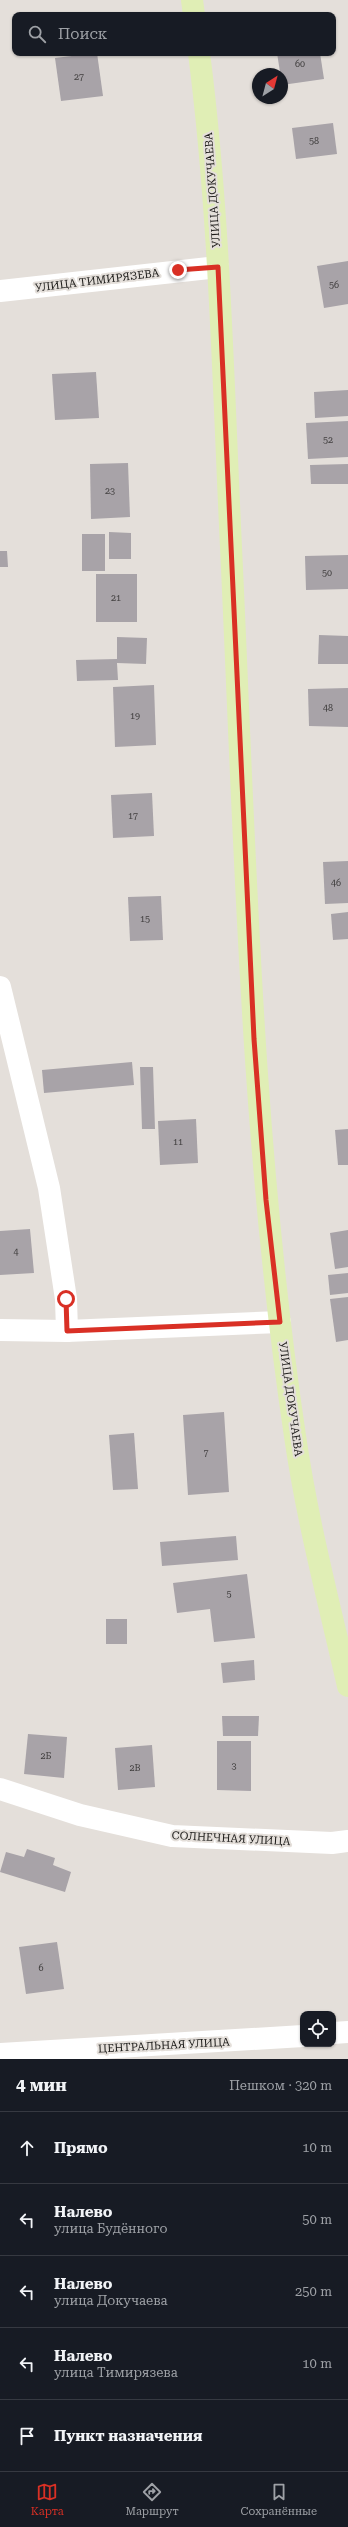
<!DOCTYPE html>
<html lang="ru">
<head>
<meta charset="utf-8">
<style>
  body { margin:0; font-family:"Roboto Serif",serif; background:#20242c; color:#f1f3f6 }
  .controls { position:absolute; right:12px; bottom:12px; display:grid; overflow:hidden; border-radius:8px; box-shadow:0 1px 3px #0004 }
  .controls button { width:36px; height:36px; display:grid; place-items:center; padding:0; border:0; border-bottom:1px solid #363941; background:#171b24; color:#f1f3f6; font:20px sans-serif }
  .compass { position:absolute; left:252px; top:68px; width:36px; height:36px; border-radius:50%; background:#171b24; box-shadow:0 1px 3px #0004; rotate:36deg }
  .stop { position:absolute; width:12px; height:12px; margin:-9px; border:3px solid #d93025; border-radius:50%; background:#fff }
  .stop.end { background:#d93025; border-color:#fff; box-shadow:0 1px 4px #0008 }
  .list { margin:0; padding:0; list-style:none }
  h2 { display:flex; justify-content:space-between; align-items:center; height:52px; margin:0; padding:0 16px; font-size:17px }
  h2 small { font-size:13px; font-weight:400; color:#9ea1a6 }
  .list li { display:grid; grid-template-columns:26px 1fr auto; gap:12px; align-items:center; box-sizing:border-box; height:72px; padding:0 16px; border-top:1px solid #363941 }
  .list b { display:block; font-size:15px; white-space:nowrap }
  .list p { margin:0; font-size:13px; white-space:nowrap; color:#9ea1a6 }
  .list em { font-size:13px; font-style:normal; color:#9ea1a6 }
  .icon { flex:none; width:22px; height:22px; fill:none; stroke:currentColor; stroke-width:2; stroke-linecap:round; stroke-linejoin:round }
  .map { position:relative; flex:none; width:348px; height:2059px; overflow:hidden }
  .search { position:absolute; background:#171b24; box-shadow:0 1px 3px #0004; left:12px; right:12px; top:12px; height:44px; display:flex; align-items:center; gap:10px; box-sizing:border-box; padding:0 14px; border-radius:8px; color:#9ea1a6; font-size:15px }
  .sheet { height:412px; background:#171b24 }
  nav { display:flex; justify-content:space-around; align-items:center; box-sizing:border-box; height:56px; border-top:1px solid #363941; background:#171b24; font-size:11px; color:#9ea1a6 }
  nav a { display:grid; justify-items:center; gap:2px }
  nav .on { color:#d93025 }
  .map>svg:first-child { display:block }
</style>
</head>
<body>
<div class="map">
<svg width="348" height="2059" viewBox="0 0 348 2059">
  <rect width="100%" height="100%" fill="#e4dfda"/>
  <g fill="#a8a3a8">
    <polygon points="97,53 103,96 61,101 55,58"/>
    <polygon points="277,53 320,53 324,79 282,85"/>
    <polygon points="333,123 337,154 296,159 292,128"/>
    <polygon points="348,261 348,304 324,308 317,266"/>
    <polygon points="96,372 99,418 55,420 52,374"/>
    <polygon points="348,390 348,416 315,418 314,392"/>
    <polygon points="348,421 348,457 308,459 306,423"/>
    <polygon points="128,463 130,517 91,519 90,464"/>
    <polygon points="348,464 348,484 311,484 310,465"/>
    <polygon points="109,532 131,533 131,559 109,559"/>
    <rect x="82" y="534" width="23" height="37"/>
    <polygon points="0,551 7,551 8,567 0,567"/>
    <polygon points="348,555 348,589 306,590 305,556"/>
    <rect x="96" y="574" width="41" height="48"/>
    <polygon points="319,635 348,636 348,664 318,664"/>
    <polygon points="117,637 147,638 146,664 117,663 118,680 77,681 76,660 117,659"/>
    <polygon points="154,685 156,745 115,747 113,687"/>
    <polygon points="348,688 348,727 309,726 308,689"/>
    <polygon points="152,793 154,836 113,838 111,795"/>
    <polygon points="348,861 348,903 325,904 323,862"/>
    <polygon points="161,896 163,940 130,941 128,897"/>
    <polygon points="348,912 348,939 333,940 331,914"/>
    <polygon points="132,1062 134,1085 44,1093 42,1070"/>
    <polygon points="140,1067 153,1067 155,1129 142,1129"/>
    <polygon points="196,1119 198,1163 160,1165 158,1121"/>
    <polygon points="348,1129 348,1165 338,1165 335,1130"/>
    <polygon points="30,1229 34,1273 0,1275 0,1231"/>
    <polygon points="348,1230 348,1267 335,1269 330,1233"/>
    <polygon points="348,1273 348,1293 330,1295 328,1275"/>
    <polygon points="348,1297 348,1340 336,1342 330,1299"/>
    <polygon points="224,1412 229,1492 188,1495 183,1415"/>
    <polygon points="134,1433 138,1489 113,1490 109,1435"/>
    <polygon points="236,1536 238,1560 162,1566 160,1542"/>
    <polygon points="247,1574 255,1638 214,1642 210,1609 177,1613 173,1583"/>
    <rect x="106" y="1619" width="21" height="25"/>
    <polygon points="254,1660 255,1680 223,1683 221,1663"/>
    <polygon points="222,1716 259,1716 258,1736 223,1736"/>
    <polygon points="28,1734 67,1737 64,1778 24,1774"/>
    <polygon points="217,1741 251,1741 251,1791 217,1790"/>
    <polygon points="152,1745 155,1787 118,1790 115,1748"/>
    <polygon points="27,1849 55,1858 53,1865 71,1872 65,1892 0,1872 6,1852 24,1857"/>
    <polygon points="57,1942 64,1989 26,1994 19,1947"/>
  </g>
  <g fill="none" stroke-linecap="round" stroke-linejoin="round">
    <g stroke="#fff" stroke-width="22">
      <polyline points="0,291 218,267"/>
      <polyline points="0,987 49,1188 66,1299 67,1331"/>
      <polyline points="0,1330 67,1331 280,1322"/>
      <polyline points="0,1789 80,1815 172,1836 332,1843 348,1841"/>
      <polyline points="333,2033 348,2032"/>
      <polyline points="0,2054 303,2036"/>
    </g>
    <g stroke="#e0eeb5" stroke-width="22">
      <polyline points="192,0 194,15"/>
      <path d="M199,53C220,216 223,383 231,547C245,844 251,1142 295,1436C307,1520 329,1603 348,1686"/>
    </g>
  </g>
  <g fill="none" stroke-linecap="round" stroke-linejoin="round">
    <polyline stroke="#d93025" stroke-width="5" points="66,1299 67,1331 280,1322 266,1200 254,1039 218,267 178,270"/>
  </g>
  <g text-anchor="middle" stroke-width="4" stroke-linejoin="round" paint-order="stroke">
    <g font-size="9" fill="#3f3d3d">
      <text x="300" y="67">60</text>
      <text x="79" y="80">27</text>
      <text x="314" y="144">58</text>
      <text x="334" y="288">56</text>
      <text x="328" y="443">52</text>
      <text x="110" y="494">23</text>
      <text x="327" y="576">50</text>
      <text x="116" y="601">21</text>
      <text x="328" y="711">48</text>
      <text x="135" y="719">19</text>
      <text x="133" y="819">17</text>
      <text x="336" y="886">46</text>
      <text x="145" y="922">15</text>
      <text x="178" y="1145">11</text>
      <text x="16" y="1255">4</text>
      <text x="206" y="1456">7</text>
      <text x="229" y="1597">5</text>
      <text x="46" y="1759">2Б</text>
      <text x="234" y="1769">3</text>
      <text x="135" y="1771">2В</text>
      <text x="41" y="1971">6</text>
    </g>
    <g font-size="11" fill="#1c1b19" stroke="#e4dfda">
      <text transform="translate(212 190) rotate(-94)" y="4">УЛИЦА ДОКУЧАЕВА</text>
      <text transform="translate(97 280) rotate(-7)" y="4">УЛИЦА ТИМИРЯЗЕВА</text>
      <text transform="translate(291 1399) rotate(82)" y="4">УЛИЦА ДОКУЧАЕВА</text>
      <text transform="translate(231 1838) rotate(3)" y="4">СОЛНЕЧНАЯ УЛИЦА</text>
      <text transform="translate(164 2045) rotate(-3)" y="4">ЦЕНТРАЛЬНАЯ УЛИЦА</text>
    </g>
  </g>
</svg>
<div class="controls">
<button><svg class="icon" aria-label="locate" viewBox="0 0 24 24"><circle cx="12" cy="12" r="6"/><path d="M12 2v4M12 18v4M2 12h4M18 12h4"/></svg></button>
</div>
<svg class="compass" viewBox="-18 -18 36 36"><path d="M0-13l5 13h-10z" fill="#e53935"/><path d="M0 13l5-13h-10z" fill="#9ea1a6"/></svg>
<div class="stop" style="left:66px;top:1299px"></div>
<div class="stop end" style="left:178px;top:270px"></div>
<div class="search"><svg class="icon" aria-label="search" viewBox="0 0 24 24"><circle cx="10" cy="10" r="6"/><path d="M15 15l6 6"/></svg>Поиск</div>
</div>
<section class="sheet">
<h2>4 мин<small>Пешком · 320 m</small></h2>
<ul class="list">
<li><svg class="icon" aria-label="ahead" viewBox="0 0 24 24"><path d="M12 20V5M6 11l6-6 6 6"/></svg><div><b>Прямо</b></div><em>10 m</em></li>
<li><svg class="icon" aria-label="left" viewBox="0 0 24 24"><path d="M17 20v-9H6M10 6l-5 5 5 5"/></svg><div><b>Налево</b><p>улица Будённого</p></div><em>50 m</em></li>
<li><svg class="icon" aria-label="left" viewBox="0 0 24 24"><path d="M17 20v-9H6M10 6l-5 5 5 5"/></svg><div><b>Налево</b><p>улица Докучаева</p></div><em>250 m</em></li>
<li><svg class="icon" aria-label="left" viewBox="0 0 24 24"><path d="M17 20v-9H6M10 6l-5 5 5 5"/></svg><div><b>Налево</b><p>улица Тимирязева</p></div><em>10 m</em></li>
<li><svg class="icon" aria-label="arrive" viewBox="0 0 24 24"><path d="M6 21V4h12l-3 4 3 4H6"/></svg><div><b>Пункт назначения</b></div></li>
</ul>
</section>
<nav>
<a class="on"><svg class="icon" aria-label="map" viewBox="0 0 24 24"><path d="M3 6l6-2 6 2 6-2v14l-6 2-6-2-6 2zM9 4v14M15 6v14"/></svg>Карта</a>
<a><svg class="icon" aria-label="directions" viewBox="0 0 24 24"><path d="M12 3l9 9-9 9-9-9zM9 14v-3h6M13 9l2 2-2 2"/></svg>Маршрут</a>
<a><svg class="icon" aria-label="saved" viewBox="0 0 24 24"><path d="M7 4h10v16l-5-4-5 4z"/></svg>Сохранённые</a>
</nav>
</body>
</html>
